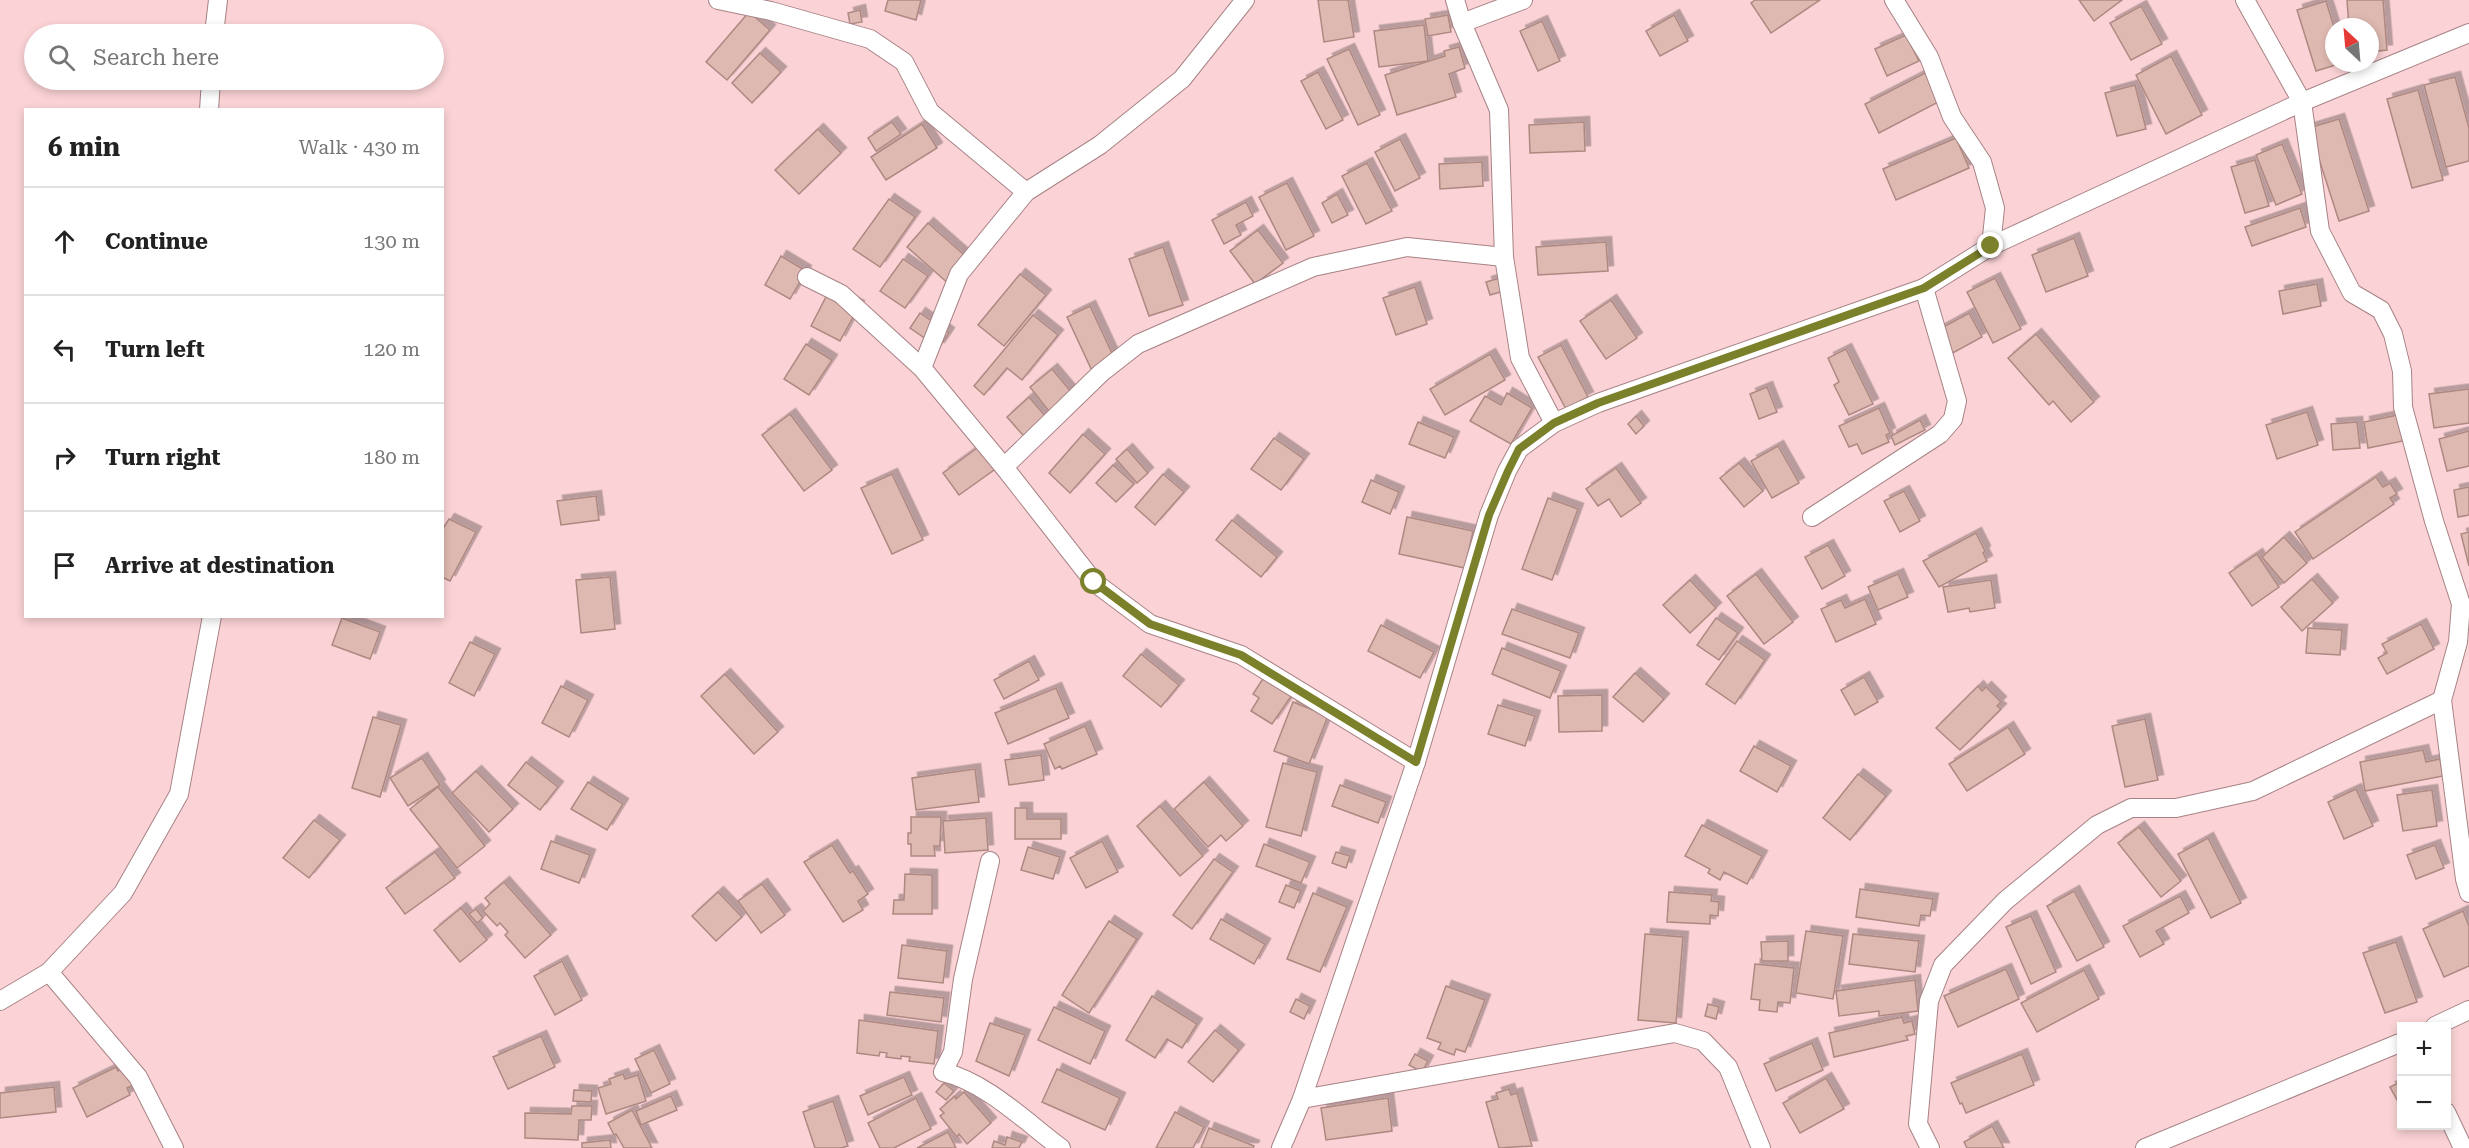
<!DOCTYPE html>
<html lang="en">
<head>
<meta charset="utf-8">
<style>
  body { margin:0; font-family:"Roboto Serif",serif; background:#f6f6f6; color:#222 }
  .controls { position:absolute; right:18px; bottom:18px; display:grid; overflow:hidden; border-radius:0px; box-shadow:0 3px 9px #0003 }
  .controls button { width:54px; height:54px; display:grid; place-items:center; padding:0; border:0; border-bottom:2px solid #e0e0e0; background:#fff; color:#222; font:30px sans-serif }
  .compass { position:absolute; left:2325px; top:18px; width:54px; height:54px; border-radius:50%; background:#fff; box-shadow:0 3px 9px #0003; rotate:334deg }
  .stop { position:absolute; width:18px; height:18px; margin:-14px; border:4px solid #7b802a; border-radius:50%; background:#fff }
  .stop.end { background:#7b802a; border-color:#fff; box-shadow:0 2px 6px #0008 }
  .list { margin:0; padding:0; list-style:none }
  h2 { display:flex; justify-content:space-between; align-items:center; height:78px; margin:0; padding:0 24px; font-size:26px }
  h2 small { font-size:20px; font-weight:400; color:#767676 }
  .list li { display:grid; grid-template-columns:39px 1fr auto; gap:18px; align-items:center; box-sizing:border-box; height:108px; padding:0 24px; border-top:2px solid #e0e0e0 }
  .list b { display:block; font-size:22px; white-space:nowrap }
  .list em { font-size:20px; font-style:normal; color:#767676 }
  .icon { flex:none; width:33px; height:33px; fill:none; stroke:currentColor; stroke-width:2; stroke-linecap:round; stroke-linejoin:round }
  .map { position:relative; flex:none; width:2469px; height:1148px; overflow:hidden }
  .search { position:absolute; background:#fff; box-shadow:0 3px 9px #0003; left:24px; top:24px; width:420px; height:66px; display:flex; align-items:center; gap:15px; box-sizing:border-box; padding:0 21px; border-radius:33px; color:#767676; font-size:22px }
  .panel { position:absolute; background:#fff; box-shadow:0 3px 9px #0003; left:24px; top:108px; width:420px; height:510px; border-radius:0px }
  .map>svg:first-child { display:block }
</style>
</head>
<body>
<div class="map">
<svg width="2469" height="1148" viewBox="0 0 2469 1148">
  <defs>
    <filter id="shadow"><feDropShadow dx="5.5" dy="-5.5" stdDeviation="0" flood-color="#0004"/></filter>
  </defs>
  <rect width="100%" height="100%" fill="#fbd3d6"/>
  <g fill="#deb9b1" stroke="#ad8982" stroke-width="1.5" filter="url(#shadow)">
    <polygon points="888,0 921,0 916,20 885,11"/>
    <polygon points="1318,0 1348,0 1354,37 1324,42"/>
    <polygon points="1755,0 1820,0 1771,33 1751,3"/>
    <polygon points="2079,0 2122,0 2094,21"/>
    <polygon points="2347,0 2383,0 2387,50 2370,52 2370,27 2349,27"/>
    <polygon points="2326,1 2334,27 2334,63 2342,63 2316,71 2297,10"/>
    <polygon points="2141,6 2162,44 2131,60 2110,23"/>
    <polygon points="860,10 862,22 850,24 848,13"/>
    <polygon points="749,12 770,30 727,80 706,62"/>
    <polygon points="1448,15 1451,32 1428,36 1425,19"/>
    <polygon points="1674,15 1688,41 1660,56 1646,31"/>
    <polygon points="1542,21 1560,61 1538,71 1520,31"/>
    <polygon points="1424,25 1428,61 1379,67 1374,31"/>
    <polygon points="1906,35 1919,61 1887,76 1875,49"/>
    <polygon points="1459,47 1465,68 1449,74 1456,97 1397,115 1385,75 1445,56 1444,51"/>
    <polygon points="1349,49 1380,115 1358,125 1327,59"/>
    <polygon points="760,53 781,72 752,103 732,83"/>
    <polygon points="2171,56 2202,115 2166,134 2136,75"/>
    <polygon points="1931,70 1946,98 1879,133 1865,104"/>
    <polygon points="1318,72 1343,120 1326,129 1301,81"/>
    <polygon points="2455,77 2469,128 2469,161 2446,167 2424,85"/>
    <polygon points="2135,85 2146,129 2117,136 2105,93"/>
    <polygon points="2418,90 2443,180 2412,188 2387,99"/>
    <polygon points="2339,119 2369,211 2339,221 2309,128"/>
    <polygon points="892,122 901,134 876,151 868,138"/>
    <polygon points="1584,122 1585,151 1530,153 1529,125"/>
    <polygon points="922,124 937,148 886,180 871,157"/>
    <polygon points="818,129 841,153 799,194 775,170"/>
    <polygon points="1956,138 1969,168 1896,200 1883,169"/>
    <polygon points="1400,139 1420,178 1395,191 1375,152"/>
    <polygon points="2282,144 2302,194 2276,205 2256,155"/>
    <polygon points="2255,160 2269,206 2245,213 2231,167"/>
    <polygon points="1482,162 1483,186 1440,189 1439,164"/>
    <polygon points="1367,163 1392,211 1366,224 1342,176"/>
    <polygon points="1287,183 1314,236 1286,250 1259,197"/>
    <polygon points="1337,194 1348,215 1332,223 1322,203"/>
    <polygon points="889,199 915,217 880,267 853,249"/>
    <polygon points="1246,202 1253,216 1236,225 1241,235 1224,244 1212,220"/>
    <polygon points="2300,208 2306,227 2252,246 2245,227"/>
    <polygon points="928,223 971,261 950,285 907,247"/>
    <polygon points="1258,230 1283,263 1255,284 1230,251"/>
    <polygon points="2074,238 2088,276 2046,292 2032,255"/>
    <polygon points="1606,242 1608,271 1538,275 1536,247"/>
    <polygon points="1163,247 1183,305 1149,316 1129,259"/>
    <polygon points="781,256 806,271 790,299 765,285"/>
    <polygon points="903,259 928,276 905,308 880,291"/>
    <polygon points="1020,274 1046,295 1004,346 978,325"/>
    <polygon points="1500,278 1504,291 1490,295 1486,282"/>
    <polygon points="1995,278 2021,329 1993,343 1967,292"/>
    <polygon points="2317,284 2321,306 2283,314 2279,291"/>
    <polygon points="1415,287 1427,324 1396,335 1383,298"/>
    <polygon points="829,291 859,306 840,341 811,326"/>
    <polygon points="1611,300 1637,338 1606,359 1580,321"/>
    <polygon points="1090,306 1116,362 1093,373 1067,317"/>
    <polygon points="920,313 949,333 939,348 910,328"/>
    <polygon points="1969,313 1982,337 1949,355 1936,331"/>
    <polygon points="1033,315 1058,335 1022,380 1007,368 984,395 974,386"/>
    <polygon points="2036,334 2094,402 2071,422 2053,401 2049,405 2008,358"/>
    <polygon points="806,344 832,360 809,395 784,379"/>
    <polygon points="1561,345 1588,397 1566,409 1538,357"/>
    <polygon points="1846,349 1873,404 1849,415 1834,385 1839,382 1828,358"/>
    <polygon points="1490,354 1505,380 1445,415 1430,389"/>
    <polygon points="1052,369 1078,400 1055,419 1030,387"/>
    <polygon points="1767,387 1777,412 1759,419 1750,394"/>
    <polygon points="2469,389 2469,423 2434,428 2429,394"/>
    <polygon points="1507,393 1532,408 1511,444 1470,421 1485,396 1501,405"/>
    <polygon points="1029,397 1051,423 1029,442 1007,417"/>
    <polygon points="1879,408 1890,433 1886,435 1889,442 1862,454 1857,444 1849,447 1839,426"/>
    <polygon points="2307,412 2318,445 2277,459 2266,425"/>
    <polygon points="790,414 832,470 804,491 762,435"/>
    <polygon points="2398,415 2403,441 2368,448 2364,422"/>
    <polygon points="1636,416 1644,426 1636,434 1628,424"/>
    <polygon points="1920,420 1925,430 1895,445 1891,436"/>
    <polygon points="1418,422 1454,437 1445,458 1409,444"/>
    <polygon points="2357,422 2360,448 2333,450 2331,424"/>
    <polygon points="2469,431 2469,466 2447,471 2439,439"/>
    <polygon points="1083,434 1105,454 1070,493 1049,473"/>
    <polygon points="1274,438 1304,459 1281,490 1251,469"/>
    <polygon points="984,443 1001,465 959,495 943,473"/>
    <polygon points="1778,446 1799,483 1772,498 1751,461"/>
    <polygon points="1127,449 1148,473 1137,483 1116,459"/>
    <polygon points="1739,463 1763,491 1744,507 1720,478"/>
    <polygon points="1113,465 1134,484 1116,502 1096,483"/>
    <polygon points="1616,468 1641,503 1621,517 1609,499 1598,506 1586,489"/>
    <polygon points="892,474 923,540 892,554 861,488"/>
    <polygon points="1163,474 1184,492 1155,525 1135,507"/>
    <polygon points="2376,477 2383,487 2390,483 2397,494 2390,498 2394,504 2313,559 2295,532"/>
    <polygon points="1371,480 1399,492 1390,514 1362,502"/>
    <polygon points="2469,487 2469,515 2458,517 2454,490"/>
    <polygon points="1904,491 1920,521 1900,532 1884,501"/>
    <polygon points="596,496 599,520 561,525 557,501"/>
    <polygon points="1548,498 1578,509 1552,580 1522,569"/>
    <polygon points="1407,517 1473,531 1465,568 1399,554"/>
    <polygon points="449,519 476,532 450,581 442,577 442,530"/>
    <polygon points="1232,520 1277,557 1261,577 1216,540"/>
    <polygon points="2469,532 2469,566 2461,534"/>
    <polygon points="1976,533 1985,551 1983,553 1987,561 1939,587 1923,561"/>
    <polygon points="2284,537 2307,563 2284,583 2262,557"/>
    <polygon points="1828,545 1845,576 1822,589 1805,557"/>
    <polygon points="2257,554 2279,587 2252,606 2229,573"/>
    <polygon points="1756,574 1793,622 1764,644 1727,596"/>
    <polygon points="1898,574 1908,597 1878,610 1868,587"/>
    <polygon points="610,577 615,629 581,633 576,580"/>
    <polygon points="2312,579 2333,603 2302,631 2281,607"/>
    <polygon points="1690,580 1716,608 1690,633 1663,605"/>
    <polygon points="1991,580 1995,608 1970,612 1969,608 1948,612 1943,587"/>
    <polygon points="1865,599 1876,624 1836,642 1821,609 1841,600 1845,608"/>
    <polygon points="1512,609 1579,633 1570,658 1502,634"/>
    <polygon points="342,618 380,632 370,659 332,645"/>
    <polygon points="1716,618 1738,633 1719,660 1697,645"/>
    <polygon points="2421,624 2434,649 2387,674 2378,658 2387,653 2382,644"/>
    <polygon points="1381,625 1434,652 1420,678 1368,651"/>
    <polygon points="2308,628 2342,630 2340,655 2306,653"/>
    <polygon points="1737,641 1765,660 1735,704 1706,684"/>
    <polygon points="470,642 495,654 474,696 449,683"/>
    <polygon points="1502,648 1561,671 1550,698 1492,674"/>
    <polygon points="1141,654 1179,685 1161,707 1123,676"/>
    <polygon points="1029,661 1039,680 1004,699 994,680"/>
    <polygon points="1635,673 1664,699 1643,722 1613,697"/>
    <polygon points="725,674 778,732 754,754 701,696"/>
    <polygon points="1266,674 1294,692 1272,724 1251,711 1259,698 1253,694"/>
    <polygon points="1864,677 1878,702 1855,715 1841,690"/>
    <polygon points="561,686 588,700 569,737 542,723"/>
    <polygon points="1978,686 1982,691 1986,687 2001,702 1997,706 2001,709 1960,750 1936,728"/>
    <polygon points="1056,688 1069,718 1008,744 995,713"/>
    <polygon points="1602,695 1602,731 1559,732 1558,696"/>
    <polygon points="1293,702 1328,716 1309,764 1274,751"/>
    <polygon points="1498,705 1535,716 1525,746 1488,734"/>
    <polygon points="373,717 401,725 380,797 352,788"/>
    <polygon points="2145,719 2158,780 2125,787 2112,726"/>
    <polygon points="1085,726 1097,754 1062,769 1060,766 1055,769 1044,744"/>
    <polygon points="2008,727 2025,754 1967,791 1949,764"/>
    <polygon points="1754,746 1791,766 1777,792 1740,771"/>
    <polygon points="2423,750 2426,762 2440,759 2443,776 2365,791 2360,762"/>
    <polygon points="1041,755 1044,780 1009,785 1005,760"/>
    <polygon points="422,758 440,785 408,806 390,778"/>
    <polygon points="526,762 558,787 540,810 508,785"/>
    <polygon points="1283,763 1317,772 1301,836 1266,827"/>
    <polygon points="975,769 979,802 916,810 912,778"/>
    <polygon points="476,771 513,809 489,832 452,793"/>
    <polygon points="1858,774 1886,796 1850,840 1823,818"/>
    <polygon points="588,782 623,804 607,830 571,809"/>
    <polygon points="1204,782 1243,826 1226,841 1221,835 1208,847 1174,809"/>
    <polygon points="1340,785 1386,802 1378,823 1332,806"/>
    <polygon points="438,787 485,846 457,868 410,809"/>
    <polygon points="2356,789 2373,826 2344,839 2328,802"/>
    <polygon points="2432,790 2437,826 2403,831 2397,795"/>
    <polygon points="1160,806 1203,856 1180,876 1137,826"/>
    <polygon points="1015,808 1027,808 1027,819 1061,819 1061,839 1015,839"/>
    <polygon points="911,817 941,817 940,846 934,846 935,856 911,856 911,844 908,844 908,833 911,833"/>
    <polygon points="986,818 988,850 945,853 943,821"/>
    <polygon points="314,820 340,840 309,878 283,858"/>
    <polygon points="1702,825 1762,856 1747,884 1724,872 1720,880 1708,873 1710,869 1685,856"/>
    <polygon points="2139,827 2181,881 2161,897 2118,843"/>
    <polygon points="2208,838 2241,903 2211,918 2178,854"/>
    <polygon points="551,841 590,855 579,883 541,869"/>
    <polygon points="1102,841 1118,872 1086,888 1070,858"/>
    <polygon points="1264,844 1310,862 1301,883 1256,866"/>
    <polygon points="832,845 850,873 853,871 868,894 858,901 863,910 843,922 804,862"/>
    <polygon points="2435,845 2444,868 2416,879 2407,855"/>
    <polygon points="1028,847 1060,857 1053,879 1021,870"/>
    <polygon points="435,852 455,878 405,914 386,888"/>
    <polygon points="1336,852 1350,856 1346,868 1332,863"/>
    <polygon points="1214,859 1233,872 1192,929 1173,915"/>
    <polygon points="905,874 932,875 932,914 893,914 894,900 904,900"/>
    <polygon points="504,882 551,935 525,958 505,935 508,932 500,923 497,926 483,911 490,904 485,898"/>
    <polygon points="762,884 785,915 761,933 738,901"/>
    <polygon points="1286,885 1301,891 1294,908 1279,902"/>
    <polygon points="1860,889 1933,899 1930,916 1921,915 1919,926 1856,917"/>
    <polygon points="2074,891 2104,947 2077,961 2047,906"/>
    <polygon points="718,892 742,917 716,941 692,916"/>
    <polygon points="1669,892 1712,895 1711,901 1719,902 1718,916 1710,915 1710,924 1667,922"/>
    <polygon points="1313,893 1347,907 1320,972 1287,959"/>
    <polygon points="2180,896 2189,913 2156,931 2164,944 2140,957 2123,926"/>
    <polygon points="461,908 487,940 460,962 434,930"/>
    <polygon points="476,909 483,918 477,923 469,914"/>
    <polygon points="2463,911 2469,926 2469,966 2444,977 2423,929"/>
    <polygon points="2031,916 2056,972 2031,984 2006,927"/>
    <polygon points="1221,919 1265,944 1254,964 1210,939"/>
    <polygon points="1109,921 1137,939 1089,1013 1062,995"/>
    <polygon points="1806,931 1843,936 1833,999 1796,993"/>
    <polygon points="1645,934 1683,937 1676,1023 1638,1020"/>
    <polygon points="1853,934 1919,941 1915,972 1849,964"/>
    <polygon points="1788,941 1788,961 1762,961 1761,942"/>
    <polygon points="2396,942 2417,1002 2385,1013 2363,953"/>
    <polygon points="902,945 947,951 943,983 898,978"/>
    <polygon points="562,961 582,1000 555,1015 534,976"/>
    <polygon points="1755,964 1794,968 1790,1003 1778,1002 1777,1012 1759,1010 1760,1000 1751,999"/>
    <polygon points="2006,969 2019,999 1958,1027 1944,996"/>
    <polygon points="2084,970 2099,999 2037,1032 2021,1003"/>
    <polygon points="1915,980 1918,1011 1879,1016 1879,1011 1839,1016 1836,991"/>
    <polygon points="1446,986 1485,1000 1465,1052 1456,1049 1454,1055 1438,1049 1441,1043 1427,1038"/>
    <polygon points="890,992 944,998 941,1022 887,1015"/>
    <polygon points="1152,996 1197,1024 1182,1048 1167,1039 1155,1058 1126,1040"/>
    <polygon points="1296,999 1310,1006 1304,1019 1290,1012"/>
    <polygon points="1708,1004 1719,1007 1716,1019 1705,1016"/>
    <polygon points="1054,1007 1105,1031 1090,1064 1038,1040"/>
    <polygon points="1902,1017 1904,1023 1912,1021 1915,1034 1906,1036 1908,1040 1834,1057 1829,1033"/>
    <polygon points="859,1020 938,1031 934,1064 909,1061 910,1057 901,1056 901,1059 886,1057 887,1053 880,1052 879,1056 857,1053"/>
    <polygon points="990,1023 1025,1035 1009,1076 976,1061"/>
    <polygon points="1215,1030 1239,1050 1213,1082 1188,1062"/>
    <polygon points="541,1036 555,1067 508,1089 493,1057"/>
    <polygon points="1812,1043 1823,1070 1776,1091 1764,1064"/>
    <polygon points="654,1050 670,1084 651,1093 635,1059"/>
    <polygon points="1415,1054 1428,1061 1422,1072 1409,1065"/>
    <polygon points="2022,1054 2034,1085 1966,1113 1962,1103 1960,1104 1951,1083"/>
    <polygon points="116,1067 118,1071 125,1067 134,1085 127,1088 130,1095 87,1117 73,1088"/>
    <polygon points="1057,1069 1120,1098 1105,1130 1042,1102"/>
    <polygon points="623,1074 625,1079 638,1075 646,1101 606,1114 598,1088 611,1084 609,1079"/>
    <polygon points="904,1077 912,1095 868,1115 860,1096"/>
    <polygon points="1826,1078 1844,1109 1800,1133 1783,1103"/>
    <polygon points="2402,1081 2402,1109 2390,1087"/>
    <polygon points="944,1083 954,1091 946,1100 936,1092"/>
    <polygon points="54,1087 56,1112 0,1118 0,1093"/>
    <polygon points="1509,1089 1511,1095 1517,1093 1532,1146 1499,1148 1486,1102 1498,1099 1496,1093"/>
    <polygon points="574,1090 592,1091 591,1102 573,1101"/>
    <polygon points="964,1092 991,1123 967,1144 959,1134 957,1137 940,1116 944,1113 940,1109 955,1096 956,1099"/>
    <polygon points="671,1096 677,1110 641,1125 636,1111"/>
    <polygon points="916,1098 931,1129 894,1148 880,1148 868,1123"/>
    <polygon points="1388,1098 1392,1131 1326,1140 1321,1108"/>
    <polygon points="833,1101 848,1146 841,1148 815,1148 803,1112"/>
    <polygon points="572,1106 592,1106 591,1120 579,1120 578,1140 525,1138 525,1113 571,1114"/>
    <polygon points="632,1110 652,1148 624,1148 616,1134 614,1135 608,1123"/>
    <polygon points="1175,1112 1204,1127 1193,1148 1156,1148"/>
    <polygon points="1992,1126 2004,1148 1967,1148 1964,1142"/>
    <polygon points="1209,1128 1254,1146 1253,1148 1201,1148"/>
    <polygon points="948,1132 956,1148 917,1148"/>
    <polygon points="1007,1137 1022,1142 1019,1148 992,1148 994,1141 1005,1145"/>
    <polygon points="610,1140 611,1148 582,1148 582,1143"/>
  </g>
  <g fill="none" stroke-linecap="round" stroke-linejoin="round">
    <g stroke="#a78285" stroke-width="20">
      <g id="minor">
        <polyline points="718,0 771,11 870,39 904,62 930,112 1026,192"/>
        <polyline points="1455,0 1462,23 1499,110 1504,257 1520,358 1554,423"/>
        <polyline points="1894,0 1929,57 1952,117 1982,162 1995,208 1991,246"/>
        <polyline points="2245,0 2302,102 2320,231 2352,293 2381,310 2393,334 2402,371 2403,407 2434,521 2461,604 2458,642 2442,700 2465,879 2469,893"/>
        <polyline points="1462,23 1523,0"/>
        <polyline points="214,34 218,0"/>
        <polyline points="209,110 211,80"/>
        <polyline points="807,277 841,294 922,368 1004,467 1094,582 1150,624 1241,655 1416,762"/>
        <polyline points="922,368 959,274 1026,192 1100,145 1182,79 1245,0"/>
        <polyline points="1004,467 1101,373 1138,344 1313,267 1407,247 1504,257"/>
        <polyline points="1812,517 1940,434 1953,419 1957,401 1924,288"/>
        <path d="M990,861L963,979L953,1052L943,1072C986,1082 1026,1122 1061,1148"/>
        <polyline points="49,972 138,1077 174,1148"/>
        <polyline points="0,1001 49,972 123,893 179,794 212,616"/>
        <polyline points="2435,1026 2469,1010"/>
        <polyline points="1302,1099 1675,1033 1703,1041 1728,1067 1761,1148"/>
        <polyline points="2446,1112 2463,1148"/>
        <polyline points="1281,1148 1302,1099 1416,762 1489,515 1507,471 1519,449 1554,423 1598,403 1924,288 1991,246 2302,102 2469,33"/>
        <polyline points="1930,1148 1918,1124 1929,1001 1943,965 2005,901 2097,825 2131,808 2176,808 2253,791 2442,700"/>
        <polyline points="2145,1148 2402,1042"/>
      </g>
    </g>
    <use href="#minor" stroke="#fff" stroke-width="18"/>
  </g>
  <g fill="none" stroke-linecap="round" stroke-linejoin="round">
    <polyline stroke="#7b802a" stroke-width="8" points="1094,582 1150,624 1241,655 1416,762 1489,515 1508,471 1519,449 1554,423 1598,403 1924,288 1991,246"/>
  </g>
</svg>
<div class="controls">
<button>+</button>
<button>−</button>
</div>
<svg class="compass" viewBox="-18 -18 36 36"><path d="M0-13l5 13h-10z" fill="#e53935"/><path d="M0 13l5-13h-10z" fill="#767676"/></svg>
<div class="stop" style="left:1094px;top:582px"></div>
<div class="stop end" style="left:1991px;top:246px"></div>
<div class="search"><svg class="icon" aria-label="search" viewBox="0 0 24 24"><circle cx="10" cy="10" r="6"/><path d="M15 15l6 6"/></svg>Search here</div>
<section class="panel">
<h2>6 min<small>Walk · 430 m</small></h2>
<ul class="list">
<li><svg class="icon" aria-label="ahead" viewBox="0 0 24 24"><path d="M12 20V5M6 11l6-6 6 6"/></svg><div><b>Continue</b></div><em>130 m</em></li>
<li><svg class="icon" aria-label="left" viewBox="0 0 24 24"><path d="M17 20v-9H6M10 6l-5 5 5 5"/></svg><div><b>Turn left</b></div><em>120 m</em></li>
<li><svg class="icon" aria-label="right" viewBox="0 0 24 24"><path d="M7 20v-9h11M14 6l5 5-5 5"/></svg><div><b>Turn right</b></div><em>180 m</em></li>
<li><svg class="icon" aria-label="arrive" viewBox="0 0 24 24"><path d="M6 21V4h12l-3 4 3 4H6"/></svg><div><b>Arrive at destination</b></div></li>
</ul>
</section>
</div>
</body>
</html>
